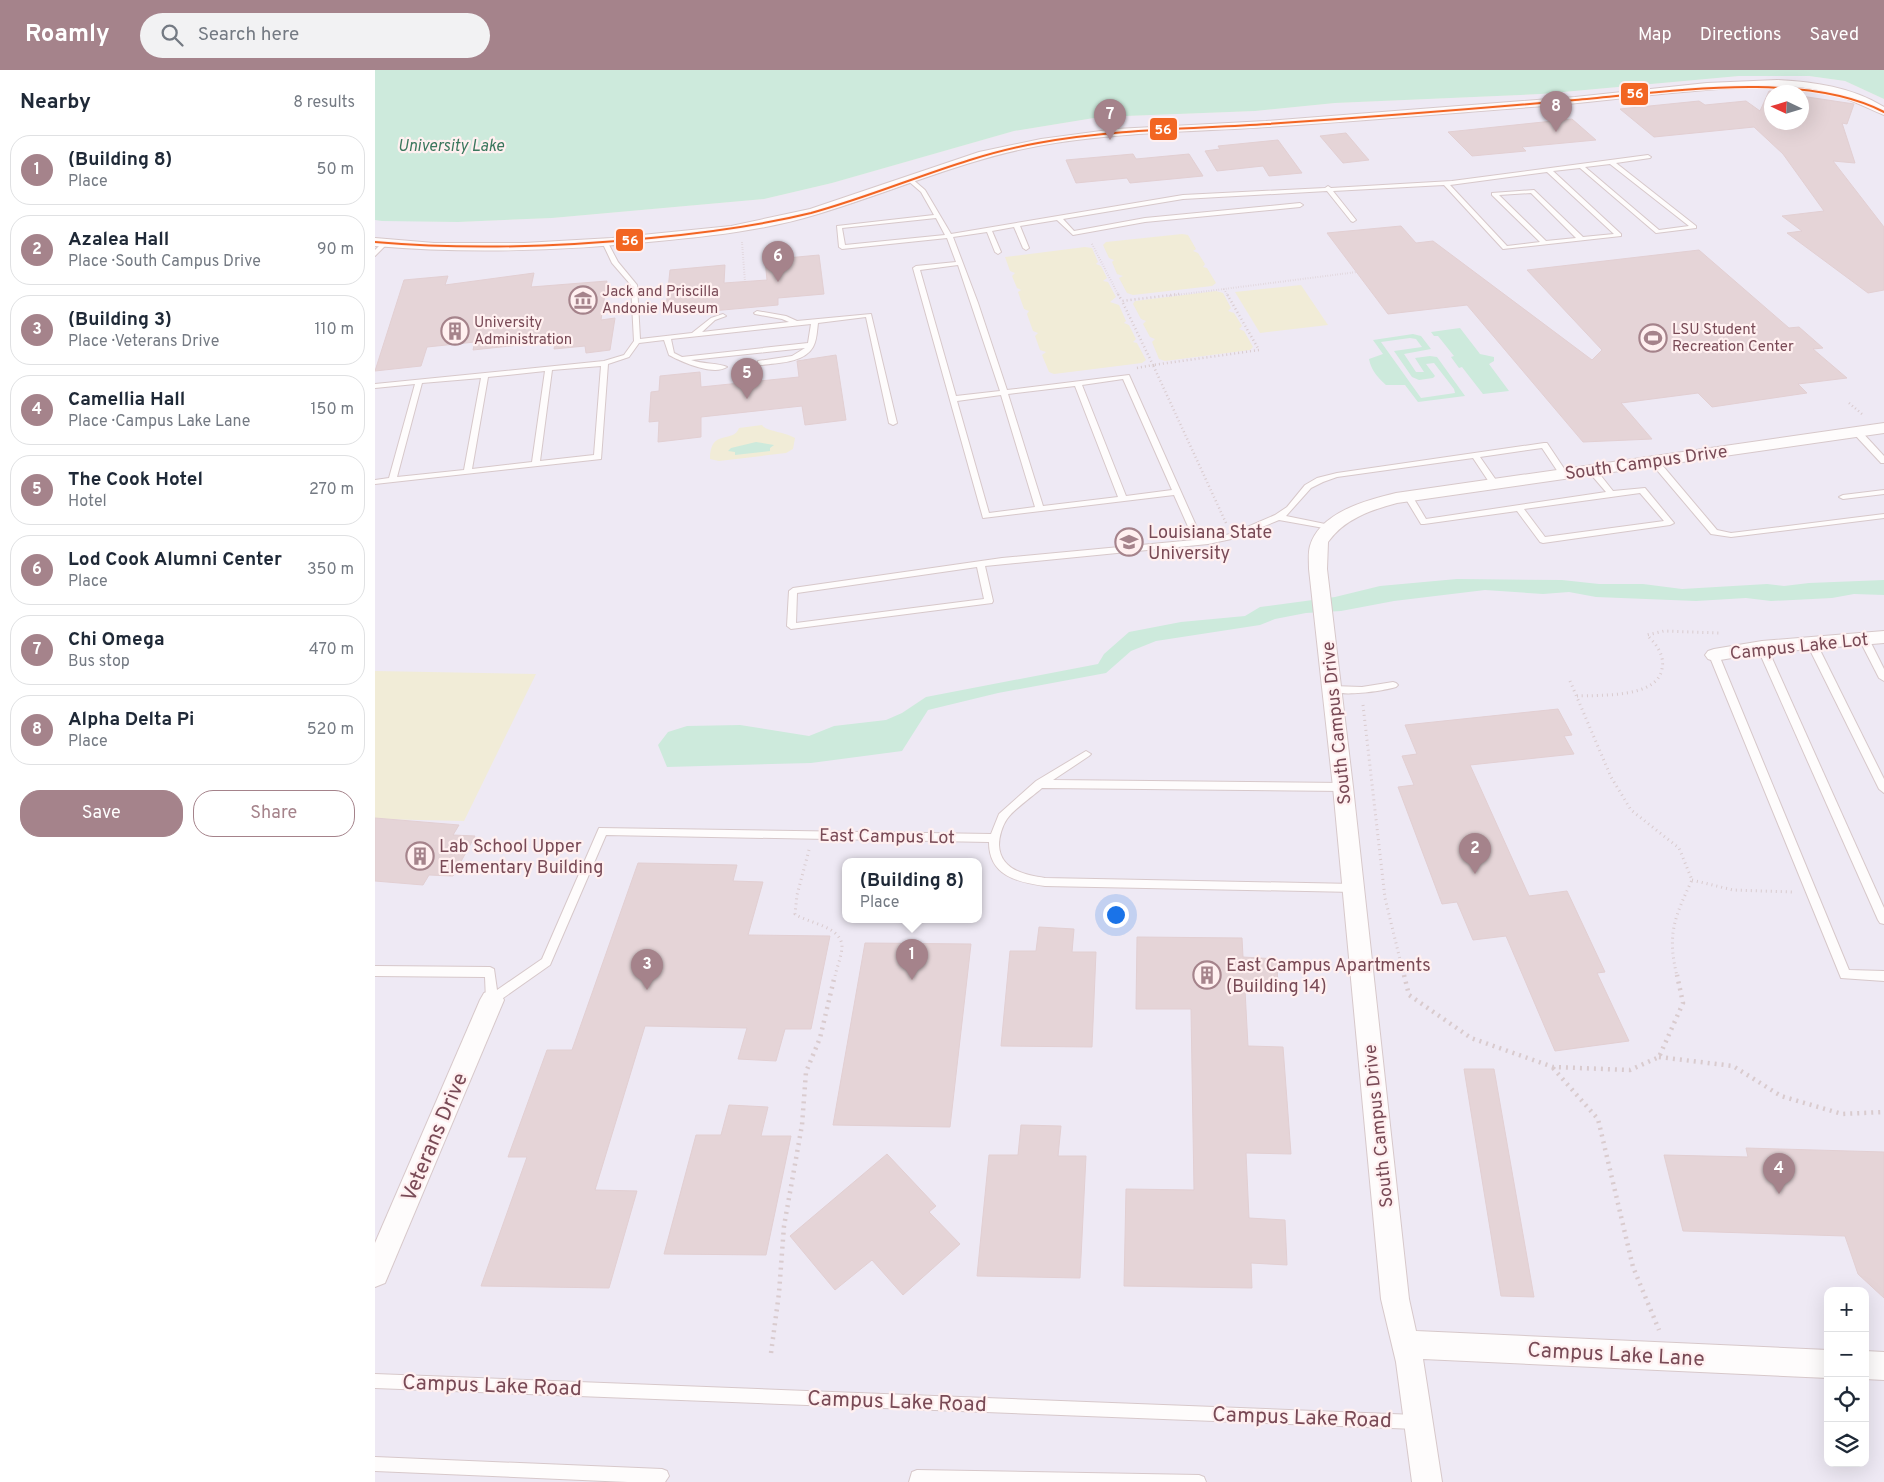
<!DOCTYPE html>
<html lang="en">
<head>
<meta charset="utf-8">
<style>
  body { margin:0; font-family:Overpass,sans-serif; background:#f2f2f3; color:#1f2937 }
  .controls { position:absolute; right:15px; bottom:15px; display:grid; overflow:hidden; border-radius:10px; box-shadow:0 5px 20px #0002 }
  .controls button { width:45px; height:45px; display:grid; place-items:center; padding:0; border:0; border-bottom:1px solid #e0e1e3; background:#fff; color:#1f2937; font:25px sans-serif }
  .compass { position:absolute; left:1389px; top:15px; width:45px; height:45px; border-radius:50%; background:#fff; box-shadow:0 5px 20px #0002; rotate:274deg }
  .you { position:absolute; left:740px; top:844px; width:18px; height:18px; margin:-12px; border:4px solid #fff; border-radius:50%; background:#1a73e8; box-shadow:0 0 0 8px #1a73e833 }
  .badge { display:grid; place-items:center; width:32px; height:32px; border-radius:50%; background:#a5838b; color:#fff; font-size:16px; font-weight:700 }
  .pin { position:absolute; translate:-50% -41px; filter:drop-shadow(0 1px 2px #0008) }
  .pin::after { content:''; position:absolute; top:26px; width:18px; height:15px; background:inherit; clip-path:polygon(0 0,100% 0,50% 100%) }
  .popup { position:absolute; left:467px; top:788px; width:140px; height:65px; box-sizing:border-box; display:grid; place-content:center; border-radius:10px; background:#fff; filter:drop-shadow(0 1px 4px #0005); font-size:16px; white-space:nowrap; color:#747a83 }
  .popup b { font-size:19px; color:#1f2937 }
  .popup::after { content:''; position:absolute; left:50%; top:100%; margin-left:-10px; border:10px solid transparent; border-top-color:#fff }
  .list { margin:0; padding:0; list-style:none }
  h2 { display:flex; justify-content:space-between; align-items:center; height:65px; margin:0; padding:0 20px; font-size:21px }
  h2 small { font-size:16px; font-weight:400; color:#747a83 }
  .list li { display:grid; grid-template-columns:32px 1fr auto; gap:15px; align-items:center; box-sizing:border-box; height:70px; margin:0 10px 10px; padding:0 10px; border:1px solid #e0e1e3; border-radius:20px }
  .list b { display:block; font-size:19px; white-space:nowrap }
  .list p { margin:0; font-size:16px; white-space:nowrap; color:#747a83 }
  .list em { font-size:16px; font-style:normal; color:#747a83 }
  .actions { display:flex; gap:10px; padding:15px 20px }
  .actions a { flex:1; padding:11px 0; border:1px solid #a5838b; border-radius:20px; text-align:center; font-size:18px; color:#a5838b }
  .actions .main { background:#a5838b; color:#fff }
  .icon { flex:none; width:28px; height:28px; fill:none; stroke:currentColor; stroke-width:2; stroke-linecap:round; stroke-linejoin:round }
  .map { position:relative; flex:none; width:1509px; height:1412px; overflow:hidden }
  header { display:flex; align-items:center; gap:30px; box-sizing:border-box; height:70px; padding:0 25px; background:#a5838b; color:#fff }
  header strong { font-size:24px }
  nav { display:flex; gap:28px; margin-inline-start:auto; font-size:18px }
  .search { width:350px; height:45px; background:#f2f2f3; display:flex; align-items:center; gap:12px; box-sizing:border-box; padding:0 18px; border-radius:28px; color:#747a83; font-size:19px }
  main { display:flex }
  aside { flex:1; background:#fff }
  .map>svg:first-child { display:block }
</style>
</head>
<body>
<header>
<strong>Roamly</strong>
<div class="search"><svg class="icon" aria-label="search" viewBox="0 0 24 24"><circle cx="10" cy="10" r="6"/><path d="M15 15l6 6"/></svg>Search here</div>
<nav><a>Map</a><a>Directions</a><a>Saved</a></nav>
</header>
<main>
<aside>
<h2>Nearby<small>8 results</small></h2>
<ul class="list">
<li><span class="badge">1</span><div><b>(Building 8)</b><p>Place</p></div><em>50 m</em></li>
<li><span class="badge">2</span><div><b>Azalea Hall</b><p>Place · South Campus Drive</p></div><em>90 m</em></li>
<li><span class="badge">3</span><div><b>(Building 3)</b><p>Place · Veterans Drive</p></div><em>110 m</em></li>
<li><span class="badge">4</span><div><b>Camellia Hall</b><p>Place · Campus Lake Lane</p></div><em>150 m</em></li>
<li><span class="badge">5</span><div><b>The Cook Hotel</b><p>Hotel</p></div><em>270 m</em></li>
<li><span class="badge">6</span><div><b>Lod Cook Alumni Center</b><p>Place</p></div><em>350 m</em></li>
<li><span class="badge">7</span><div><b>Chi Omega</b><p>Bus stop</p></div><em>470 m</em></li>
<li><span class="badge">8</span><div><b>Alpha Delta Pi</b><p>Place</p></div><em>520 m</em></li>
</ul>
<div class="actions"><a class="main">Save</a><a>Share</a></div>
</aside>
<div class="map">
<svg width="1509" height="1412" viewBox="0 0 1509 1412">
  <rect width="100%" height="100%" fill="#f8eded"/>
  <path fill="#eee9f4" fill-rule="evenodd" d="M1364,6H1434L1470,11L1509,29V1412H0V150L83,152L177,148L389,129L457,113L639,61L725,47L880,41L960,33L1166,24ZM1396,22H1426V52H1396ZM471,791H603V849H471ZM1453,1221H1490V1393H1453Z"/>
  <g fill="#f1ecd7">
    <polygon points="807,164 813,165 821,179 818,181 823,183 830,194 828,197 832,198 841,213 837,216 758,225 752,223 744,208 748,206 742,204 737,192 739,190 734,188 728,175 731,172"/>
    <polygon points="710,177 717,178 723,192 721,194 726,196 732,208 728,211 733,212 741,227 735,232 744,235 751,251 749,253 754,255 761,269 758,272 762,273 771,290 767,293 679,304 674,302 667,285 671,282 665,280 660,266 663,263 658,261 652,244 654,241 649,239 643,222 646,220 642,218 637,206 640,203 635,201 630,187"/>
    <polygon points="926,215 953,255 885,263 860,222"/>
    <polygon points="841,221 848,223 856,238 853,241 859,243 867,256 864,259 869,261 878,277 875,280 790,291 784,289 777,272 780,269 775,267 768,254 771,251 766,249 758,234 760,231"/>
    <path d="M387,355C390,361 410,362 420,368L418,379L411,383L344,391L335,389C335,358 358,374 364,358Z"/>
    <polygon points="0,601 161,604 89,751 0,749"/>
  </g>
  <g fill="#cdeadc" fill-rule="evenodd">
    <polygon points="0,0 1509,0 1509,29 1470,11 1434,6 1364,6 1166,24 960,33 880,41 725,47 639,61 457,113 389,129 177,148 83,152 7,151 0,150"/>
    <polygon points="1085,258 1105,284 1119,287 1119,291 1114,294 1134,321 1108,324 1087,297 1084,298 1076,287 1079,286 1063,266 1059,266 1056,262"/>
    <path d="M1038,264L1046,266L1056,279L1029,284L1041,302H1049L1040,288L1055,286L1062,287L1090,326L1043,332L1030,315H1011C1003,308 996,300 994,289L1008,284L998,270ZM1035,268L1041,269L1047,277L1019,281L1037,307L1044,310L1058,308L1060,306L1051,294L1059,293L1079,319L1080,323L1046,328L1006,272Z"/>
    <polygon points="381,372 399,375 395,378 395,381 360,385 360,382 353,381 356,378"/>
    <polygon points="1082,509 1187,510 1224,514 1268,514 1307,519 1392,514 1409,516 1434,513 1509,510 1509,525 1479,524 1457,528 1396,531 1371,528 1321,531 1221,527 1194,522 1168,524 1110,520 1019,531 966,541 931,543 900,549 885,555 781,571 756,581 731,603 623,623 553,640 527,681 436,693 292,697 283,675 293,662 312,656 365,655 434,666 459,656 511,650 527,643 551,627 723,594 729,584 754,562 806,552 870,546 885,537 960,527 1005,516"/>
  </g>
  <g fill="#e5d4d7" stroke="#e2cfd2">
    <polygon points="1394,21 1406,22 1396,22 1396,52 1426,52 1426,26 1479,34 1472,54 1467,53 1480,93 1458,91 1509,157 1509,220 1493,223 1412,163 1427,161 1407,146 1449,141 1408,84 1379,57 1279,67 1245,39 1324,31 1330,35 1371,31 1385,41"/>
    <polygon points="1197,49 1221,70 1147,77 1151,81 1097,86 1073,62"/>
    <polygon points="971,63 987,82 994,90 968,93 945,66"/>
    <polygon points="903,70 927,103 894,106 888,96 842,101 830,81 845,79 843,76"/>
    <polygon points="758,84 761,89 814,84 828,106 755,113 752,108 701,113 691,90"/>
    <polygon points="1026,156 1041,173 1058,171 1217,290 1227,280 1152,200 1324,180 1414,258 1424,257 1448,278 1438,279 1472,308 1423,314 1432,323 1337,337 1323,323 1246,333 1277,369 1208,372 1092,235 1013,244 952,163"/>
    <polygon points="444,185 449,224 403,228 403,235 337,241 338,234 291,238 295,200 350,195 349,213 392,210 390,190"/>
    <polygon points="159,203 156,217 232,211 226,250 240,248 235,280 211,283 210,276 179,279 181,271 98,280 100,272 52,277 46,296 0,301 29,210 73,206 70,215"/>
    <polygon points="461,285 471,350 430,355 427,336 326,347 326,367 283,372 284,351 274,352 276,322 284,321 285,306 325,302 326,317 424,307 422,291"/>
    <polygon points="1183,639 1197,665 1189,666 1199,684 1095,695 1154,826 1192,821 1230,902 1222,903 1254,971 1180,981 1131,866 1098,870 1082,832 1067,834 1023,717 1039,715 1027,686 1042,684 1030,655"/>
    <polygon points="0,748 84,755 78,765 100,766 78,806 54,805 48,815 0,811"/>
    <polygon points="263,793 362,795 358,811 388,812 373,865 455,866 436,959 410,959 401,991 363,989 372,958 270,956 220,1120 262,1121 234,1218 106,1216 152,1087 133,1087 172,980 197,980"/>
    <polygon points="664,857 699,859 697,882 721,882 717,977 626,976 635,881 661,881"/>
    <polygon points="762,867 867,868 868,887 902,889 903,922 870,920 873,976 908,977 916,1084 871,1083 874,1148 910,1150 912,1195 876,1193 877,1218 749,1216 751,1119 819,1120 816,939 761,939"/>
    <polygon points="490,873 596,874 575,1057 458,1055"/>
    <polygon points="1089,999 1119,999 1159,1227 1126,1226"/>
    <polygon points="354,1035 393,1037 386,1066 416,1066 391,1185 289,1184 321,1065 346,1065"/>
    <polygon points="646,1055 686,1056 683,1086 711,1086 705,1208 602,1206 614,1085 643,1085"/>
    <polygon points="1371,1078 1509,1082 1509,1228 1483,1204 1470,1166 1308,1161 1289,1085 1373,1087"/>
    <polygon points="512,1084 561,1136 554,1142 585,1174 528,1225 497,1190 460,1220 415,1166"/>
  </g>
  <g fill="none" stroke-linecap="round" stroke-linejoin="round">
    <g stroke="#d7c8ca" stroke-width="2">
      <g id="service">
        <path d="M1273,85L1276,87L1275,88L1241,93L1321,156V158L1281,163L1205,98L1178,101L1246,164V166L1128,179L1069,115L958,121L981,150L978,152L976,151L952,121L808,129L688,149L699,161L770,148L925,133L928,135L925,137L770,152L698,165L682,150L645,156L654,178L651,180L648,178L639,157L617,161L626,182L623,184L620,182L612,162L578,167L603,233L632,320L754,305L827,469L856,464L900,445L912,437L930,415L942,408L962,403L1169,373H1172L1192,403L1188,405H1185L1167,378L1105,387L1123,413L1119,415H1116L1098,388L962,407L948,412L936,418L911,446L960,456V460L904,450L861,468L833,474L610,496L618,531L617,533L416,559L412,556L414,521L418,518L627,488L819,470L799,425L608,448L538,198L541,196L581,192L572,168L467,179L464,177L462,156L559,145L546,122L531,109V107H535L550,120L576,164L808,125L950,118L953,116L956,118L1077,111ZM1235,94L1314,156L1284,160L1210,97ZM1172,102L1239,164L1208,167L1159,120L1117,123V125L1165,172L1132,176L1075,115ZM1156,123L1201,168L1171,171L1124,125ZM561,148L570,165L470,175L467,158ZM583,195L625,321L581,326L545,200ZM748,309L797,420L751,426L707,315ZM700,316L743,427L668,436L633,324ZM626,325L660,437L614,443L582,331ZM602,497L609,529L421,553L422,523Z"/>
        <path d="M228,171H232L243,192L262,215L265,269L317,263L336,248L348,244L351,246L340,250L327,262L414,252L407,249L380,244L379,243L382,241L411,246L422,251L496,244L522,353L518,355L514,353L491,247L443,253C442,260 442,270 438,277C429,293 402,293 386,295H383V291L417,286L430,278L316,290C326,294 344,293 352,297C338,306 307,292 294,285L289,270L264,273L254,287L233,294L226,389L0,414V410L14,408L40,314L0,318V314L229,291L249,285L259,271L256,215L237,193L227,172ZM436,254L433,273L307,287L299,283L296,269ZM226,296L219,385L165,391L177,300ZM170,301L157,392L97,399L113,307ZM106,308L89,400L22,407L47,313Z"/>
        <polygon points="8,172 13,173 0,186 0,180"/>
        <polygon points="1479,360 1485,360 1509,386 1509,393 1506,393 1479,364"/>
        <polygon points="1276,389 1282,389 1342,460 1356,463 1509,444 1509,448 1356,467 1336,464 1276,393"/>
        <path d="M1213,397H1219L1238,421L1270,418L1299,453L1295,455L1168,473L1165,472L1142,441L1049,454H1046L1029,426L1030,424H1036L1051,449L1231,422L1213,401ZM1265,423L1289,451L1170,467L1149,439Z"/>
        <polygon points="1509,420 1509,424 1468,429 1464,427 1468,425"/>
        <polygon points="1489,566 1494,569 1509,599 1509,611 1504,608 1484,569"/>
        <polygon points="1437,571 1442,574 1509,709 1509,723 1504,719 1432,574"/>
        <polygon points="1387,574 1392,577 1509,838 1509,854 1505,853 1503,850 1382,577"/>
        <polygon points="1339,582 1344,585 1474,900 1509,901 1509,911 1466,908 1334,585"/>
        <path d="M1018,612L1021,613L1023,615L1021,617C1008,621 962,628 952,619L957,616L987,617Z"/>
        <path d="M711,681L716,684L714,686L678,710L968,713L973,717L968,721L667,718C658,726 639,739 632,749C627,756 624,767 624,775C625,800 650,805 670,808L979,814L983,815L984,818L983,821L979,822L670,816C642,812 614,806 614,772L231,765L175,895L121,933L117,935L113,933L111,930L110,907L0,906V896L115,897L119,899L122,920L167,889L224,758L616,764L624,744L661,711Z"/>
        <polygon points="0,1304 1041,1345 1046,1347 1048,1352 1046,1357 1041,1359 0,1318"/>
        <polygon points="0,1387 287,1399 292,1401 294,1406 290,1412 253,1412 0,1401"/>
        <polygon points="542,1400 824,1405 829,1407 831,1412 534,1412 537,1402"/>
      </g>
    </g>
    <g stroke="#d7c8ca" stroke-width="2">
      <g id="minor">
        <path d="M1402,10C1439,12 1477,17 1509,37V45C1485,35 1464,23 1437,19C1412,14 1386,17 1361,18C1297,21 1233,31 1169,36C1077,43 985,51 893,57C816,62 739,62 663,76C587,90 517,122 443,144C391,160 338,166 284,171C189,181 95,184 0,176V168L59,173H149L237,168L356,156L435,139L604,82L666,69L741,59L891,51L1200,27L1332,13Z"/>
        <path d="M1509,353V363L1022,433C996,440 969,449 953,472L952,499L978,717L1034,1229L1041,1261L1453,1280V1308L1048,1289L1067,1412H1037L1021,1292L1006,1229L958,717L934,499C934,491 933,483 935,476C945,442 992,430 1021,423Z"/>
        <polygon points="1509,561 1509,573 1387,583 1339,591 1333,589 1330,585 1333,581 1339,579 1387,571"/>
        <polygon points="117,920 125,923 129,930 10,1213 0,1217 0,1173 105,930 109,923"/>
        <polygon points="1490,1281 1509,1282 1509,1310 1490,1309"/>
      </g>
    </g>
    <g stroke="#d9cbce" stroke-width="2" stroke-dasharray="0.5 2" stroke-linecap="butt">
      <polyline points="367,172 370,212"/>
      <polyline points="717,174 744,226"/>
      <polyline points="794,226 849,219"/>
      <polyline points="853,226 849,219 982,202"/>
    </g>
    <g stroke="#d9cbce" stroke-width="2.5" stroke-dasharray="1 3" stroke-linecap="butt">
      <polyline points="743,224 747,231"/>
      <polyline points="762,298 778,295 747,231 804,224"/>
      <polyline points="1474,333 1487,344"/>
      <polyline points="851,453 778,295 884,280 852,224"/>
    </g>
    <g stroke="#d9cbce" stroke-width="3" stroke-dasharray="1 4" stroke-linecap="butt">
      <path d="M1195,611L1236,707L1256,740L1304,778L1317,810C1299,848 1292,865 1302,906"/>
      <path d="M1202,626C1226,625 1282,628 1287,599C1290,585 1281,574 1272,565L1289,561L1344,563"/>
      <polyline points="988,635 1010,828 1029,906"/>
      <path d="M434,780L422,825L420,844C432,853 466,856 467,876C467,885 462,897 460,906"/>
      <polyline points="1317,810 1358,820 1418,822"/>
    </g>
    <g stroke="#d9cbce" stroke-width="4.5" stroke-dasharray="2 5" stroke-linecap="butt">
      <polyline points="1029,905 1034,925 1096,968 1178,997 1255,1000 1284,987 1308,933 1302,905"/>
      <polyline points="1284,987 1358,996 1406,1026 1467,1044 1509,1042"/>
      <polyline points="1178,998 1223,1049 1258,1197 1284,1260"/>
      <polyline points="396,1283 404,1223 409,1156 427,1055 431,1002 445,968 460,905"/>
    </g>
    <use href="#service" fill="#fefcfc" fill-rule="evenodd"/>
    <use href="#minor" fill="#fefcfc" fill-rule="evenodd"/>
    <g stroke="#fff0f0" stroke-width="4">
      <path id="bus-1" d="M0,172C92,180 184,177 276,168C330,163 383,156 436,143C513,122 584,87 663,73C739,59 816,59 893,54C995,47 1098,39 1200,30C1292,22 1428,0 1509,42"/>
    </g>
    <use href="#bus-1" stroke="#f26522" stroke-width="2"/>
  </g>
  <defs>
    <g id="museum-ring" transform="scale(1.4375)"><circle r="9.5" fill="#fff0f0" stroke="#a5838b" stroke-width="1.5"/><path d="M0-6L6-3V-2H-6V-3ZM-5-1h2V3h-2ZM-1-1h2V3h-2ZM3-1h2V3H3ZM-6 4H6V6H-6Z" fill="#a5838b"/></g>
    <g id="building-ring" transform="scale(1.4375)"><circle r="9.5" fill="#fff0f0" stroke="#a5838b" stroke-width="1.5"/><path d="M-4-6H4V6H1V3H-1V6H-4ZM-2.5-4.3h1.7v1.8h-1.7ZM.8-4.3h1.7v1.8H.8ZM-2.5-1h1.7V.8h-1.7ZM.8-1h1.7V.8H.8Z" fill="#a5838b"/></g>
    <g id="stadium-ring" transform="scale(1.4375)"><circle r="9.5" fill="#fff0f0" stroke="#a5838b" stroke-width="1.5"/><path d="M0-5a6.5 5 0 1 0 0 10a6.5 5 0 1 0 0-10ZM-3.5-1.8h7v3.6h-7Z" fill="#a5838b"/></g>
    <g id="university-ring" transform="scale(1.4375)"><circle r="9.5" fill="#fff0f0" stroke="#a5838b" stroke-width="1.5"/><path d="M0-5L7-2L0 1L-7-2ZM-4 1L0 2.5L4 1V4Q0 6-4 4Z" fill="#a5838b"/></g>
  </defs>
  <g fill-rule="evenodd">
    <use href="#museum-ring" x="208" y="230"/>
    <use href="#building-ring" x="80" y="261"/>
    <use href="#stadium-ring" x="1278" y="268"/>
    <use href="#university-ring" x="754" y="472"/>
    <use href="#building-ring" x="45" y="786"/>
    <use href="#building-ring" x="832" y="905"/>
  </g>
  <g text-anchor="middle" stroke-width="4.5" stroke-linejoin="round" paint-order="stroke">
    <g font-size="15" fill="#794a56" stroke="#fff0f0" text-anchor="start">
      <text x="227" y="226">Jack and Priscilla<tspan x="227" dy="17">Andonie Museum</tspan></text>
      <text x="99" y="257">University<tspan x="99" dy="17">Administration</tspan></text>
      <text x="1297" y="264">LSU Student<tspan x="1297" dy="17">Recreation Center</tspan></text>
    </g>
    <g font-size="16" font-style="italic" fill="#3a775d" stroke="#fff0f0">
      <text x="76" y="81">University Lake</text>
    </g>
    <g font-size="18" fill="#794a56" stroke="#fff0f0">
      <text transform="translate(1271 392) rotate(-8)" y="6">South Campus Drive</text>
      <text transform="translate(1424 576) rotate(-6)" y="6">Campus Lake Lot</text>
      <text transform="translate(961 653) rotate(-96)" y="6">South Campus Drive</text>
      <text transform="translate(512 766) rotate(1)" y="6">East Campus Lot</text>
      <text transform="translate(1003 1056) rotate(-96)" y="6">South Campus Drive</text>
    </g>
    <g font-size="18" fill="#794a56" stroke="#fff0f0" text-anchor="start">
      <text x="773" y="468">Louisiana State<tspan x="773" dy="21">University</tspan></text>
      <text x="64" y="782">Lab School Upper<tspan x="64" dy="21">Elementary Building</tspan></text>
      <text x="851" y="901">East Campus Apartments<tspan x="851" dy="21">(Building 14)</tspan></text>
    </g>
    <g font-size="21" fill="#794a56" stroke="#fff0f0">
      <text transform="translate(59 1067) rotate(-67)" y="7">Veterans Drive</text>
      <text transform="translate(1241 1284) rotate(3)" y="7">Campus Lake Lane</text>
      <text transform="translate(117 1315) rotate(2)" y="7">Campus Lake Road</text>
      <text transform="translate(522 1331) rotate(2)" y="7">Campus Lake Road</text>
      <text transform="translate(927 1347) rotate(2)" y="7">Campus Lake Road</text>
    </g>
  </g>
  <g stroke="#fff0f0" stroke-width="2">
    <rect x="1245" y="12" width="29" height="24" rx="5" fill="#f26522"/>
    <rect x="774" y="47" width="29" height="24" rx="5" fill="#f26522"/>
    <rect x="240" y="158" width="29" height="24" rx="5" fill="#f26522"/>
  </g>
  <g font-size="14" text-anchor="middle" font-weight="bold" fill="#fff">
    <text x="1260" y="28">56</text>
    <text x="788" y="64">56</text>
    <text x="255" y="175">56</text>
  </g>
</svg>
<div class="controls">
<button>+</button>
<button>−</button>
<button><svg class="icon" aria-label="locate" viewBox="0 0 24 24"><circle cx="12" cy="12" r="6"/><path d="M12 2v4M12 18v4M2 12h4M18 12h4"/></svg></button>
<button><svg class="icon" aria-label="layers" viewBox="0 0 24 24"><path d="M12 4l9 5-9 5-9-5zM3 14l9 5 9-5"/></svg></button>
</div>
<svg class="compass" viewBox="-18 -18 36 36"><path d="M0-13l5 13h-10z" fill="#e53935"/><path d="M0 13l5-13h-10z" fill="#747a83"/></svg>
<div class="you"></div>
<div class="pin badge" style="left:537px;top:910px">1</div>
<div class="popup"><b>(Building 8)</b>Place</div>
<div class="pin badge" style="left:1100px;top:804px">2</div>
<div class="pin badge" style="left:272px;top:920px">3</div>
<div class="pin badge" style="left:1404px;top:1124px">4</div>
<div class="pin badge" style="left:372px;top:329px">5</div>
<div class="pin badge" style="left:403px;top:212px">6</div>
<div class="pin badge" style="left:735px;top:70px">7</div>
<div class="pin badge" style="left:1181px;top:62px">8</div>
</div>
</main>
</body>
</html>
